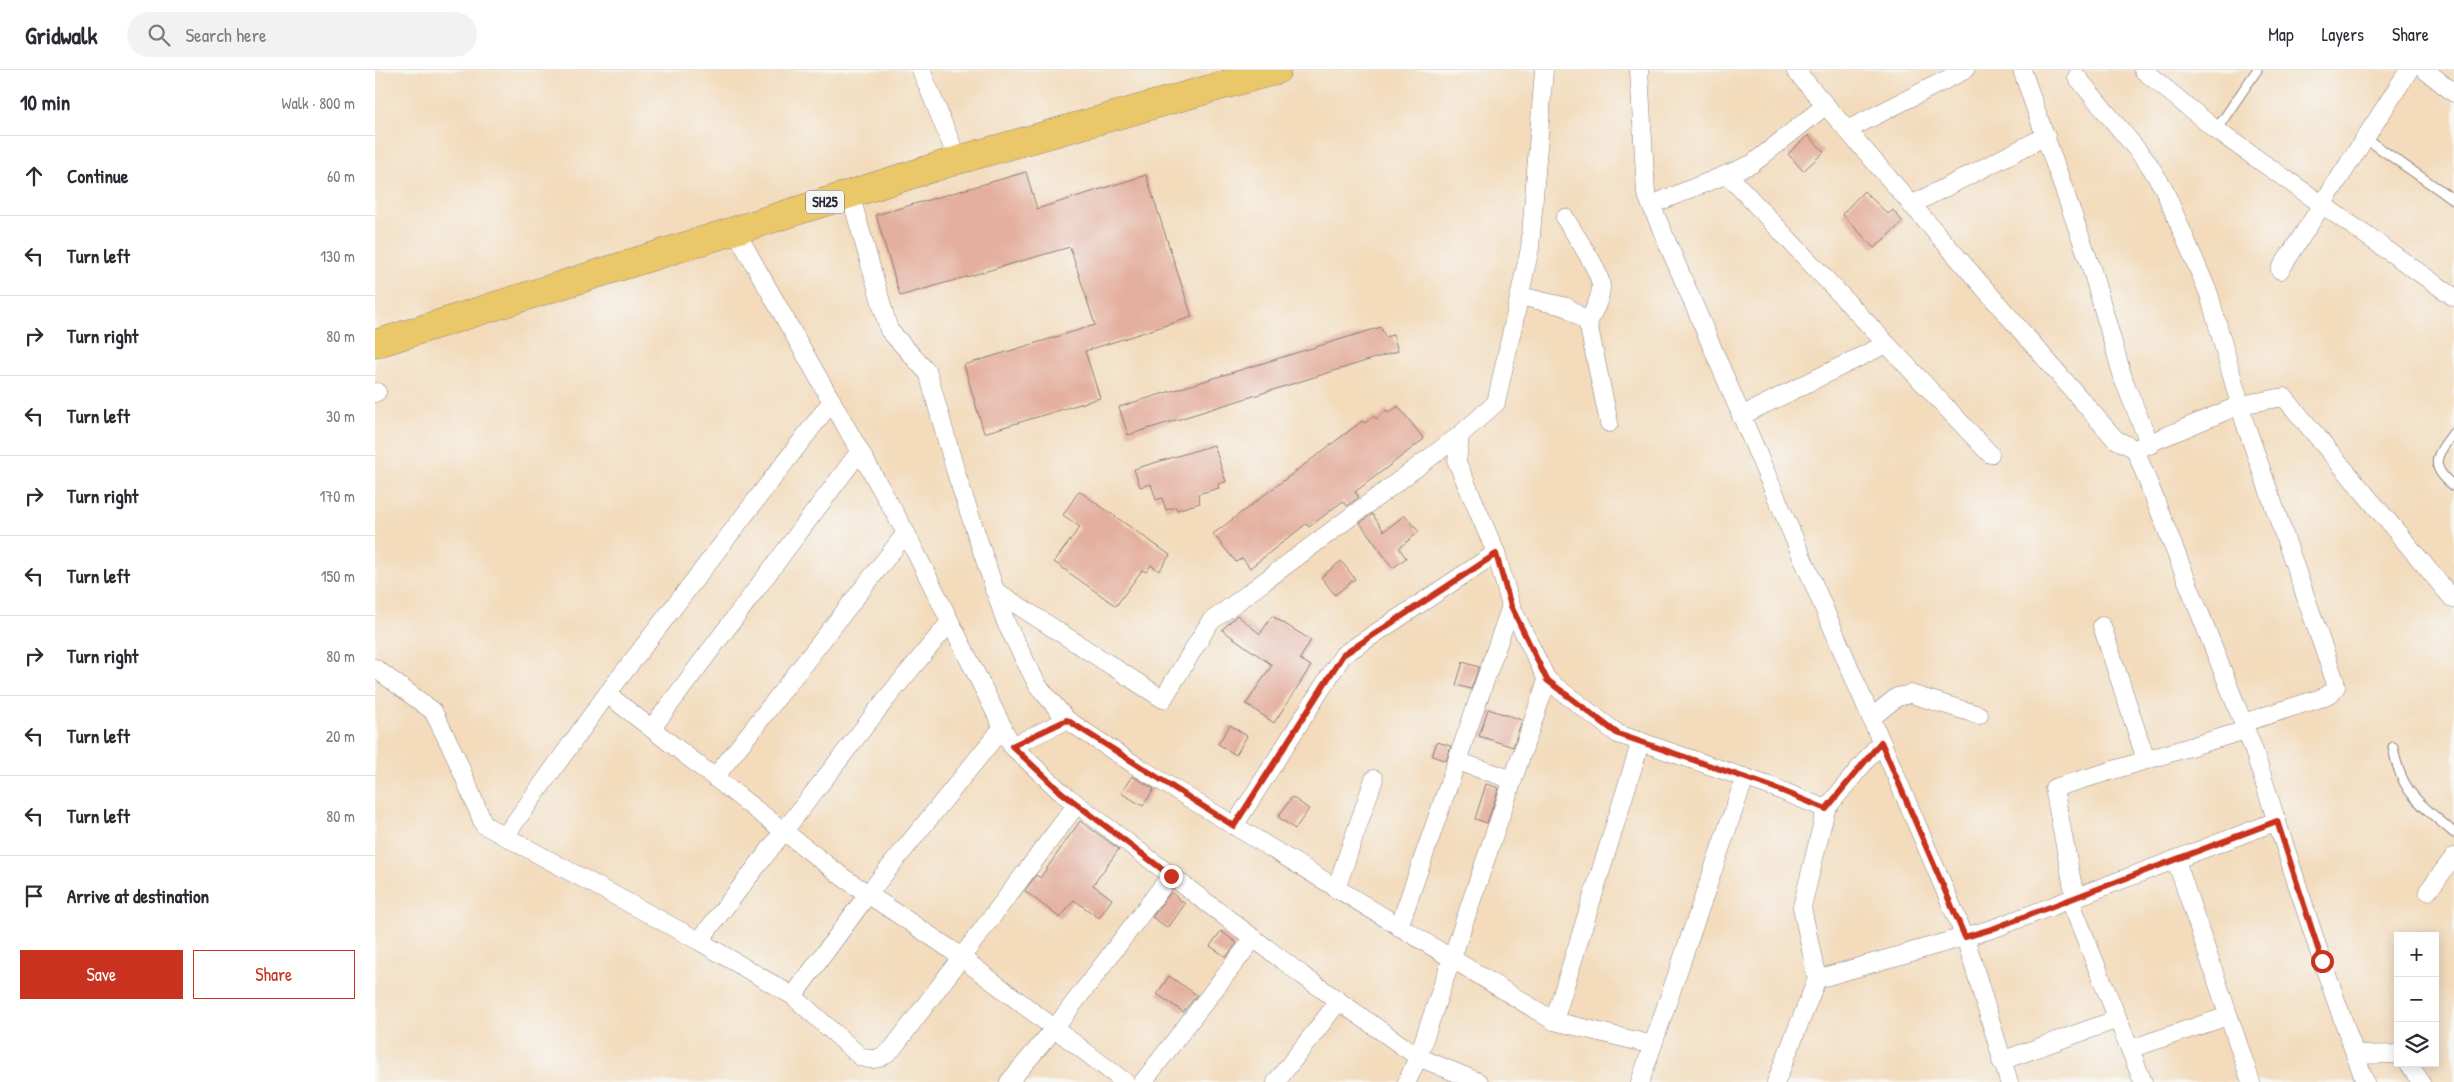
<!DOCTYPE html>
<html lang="en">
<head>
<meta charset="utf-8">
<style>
  body { margin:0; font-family:"Patrick Hand",sans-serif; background:#f2f2f3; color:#2b2b33 }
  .controls { position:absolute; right:15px; bottom:15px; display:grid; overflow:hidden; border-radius:0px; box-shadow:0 2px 12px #0003 }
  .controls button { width:45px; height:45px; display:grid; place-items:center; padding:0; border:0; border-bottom:1px solid #e1e1e2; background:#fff; color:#2b2b33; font:25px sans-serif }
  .stop { position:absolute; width:15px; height:15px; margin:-11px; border:4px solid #c8321e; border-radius:50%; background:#fff }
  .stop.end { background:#c8321e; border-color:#fff; box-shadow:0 1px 5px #0008 }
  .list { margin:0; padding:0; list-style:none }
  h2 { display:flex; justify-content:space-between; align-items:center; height:65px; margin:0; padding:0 20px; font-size:21px }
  h2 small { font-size:16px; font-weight:400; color:#7c7c81 }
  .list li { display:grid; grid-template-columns:32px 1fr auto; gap:15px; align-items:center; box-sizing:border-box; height:80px; padding:0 20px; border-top:1px solid #e1e1e2 }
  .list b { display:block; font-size:19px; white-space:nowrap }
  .list em { font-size:16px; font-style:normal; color:#7c7c81 }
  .actions { display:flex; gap:10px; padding:15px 20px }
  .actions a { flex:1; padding:11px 0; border:1px solid #c8321e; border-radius:0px; text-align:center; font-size:18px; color:#c8321e }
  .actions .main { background:#c8321e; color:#fff }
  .icon { flex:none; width:28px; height:28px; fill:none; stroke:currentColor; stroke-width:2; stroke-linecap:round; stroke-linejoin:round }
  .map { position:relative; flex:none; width:2079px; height:1012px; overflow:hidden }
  header { display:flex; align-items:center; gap:30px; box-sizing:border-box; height:70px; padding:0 25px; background:#fff; border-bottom:1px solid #e1e1e2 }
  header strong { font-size:24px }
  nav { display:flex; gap:28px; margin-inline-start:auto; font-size:18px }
  .search { width:350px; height:45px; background:#f2f2f3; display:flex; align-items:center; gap:12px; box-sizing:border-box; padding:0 18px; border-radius:28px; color:#7c7c81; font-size:19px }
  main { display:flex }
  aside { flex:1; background:#fff }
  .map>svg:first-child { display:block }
</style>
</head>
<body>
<header>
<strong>Gridwalk</strong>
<div class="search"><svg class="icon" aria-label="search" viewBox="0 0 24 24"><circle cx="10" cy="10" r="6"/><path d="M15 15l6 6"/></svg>Search here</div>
<nav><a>Map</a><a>Layers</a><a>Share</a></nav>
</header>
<main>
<aside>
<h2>10 min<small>Walk · 800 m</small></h2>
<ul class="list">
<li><svg class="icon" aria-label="ahead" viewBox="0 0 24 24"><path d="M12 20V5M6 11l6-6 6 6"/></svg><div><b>Continue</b></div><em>60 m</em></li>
<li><svg class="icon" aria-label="left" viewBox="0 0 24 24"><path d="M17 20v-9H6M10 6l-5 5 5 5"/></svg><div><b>Turn left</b></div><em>130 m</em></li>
<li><svg class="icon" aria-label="right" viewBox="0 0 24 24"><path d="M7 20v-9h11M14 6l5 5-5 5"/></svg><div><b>Turn right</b></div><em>80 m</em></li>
<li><svg class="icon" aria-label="left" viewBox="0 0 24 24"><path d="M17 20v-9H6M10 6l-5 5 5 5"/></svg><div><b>Turn left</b></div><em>30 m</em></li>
<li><svg class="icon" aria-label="right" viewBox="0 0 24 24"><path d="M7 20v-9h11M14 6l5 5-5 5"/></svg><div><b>Turn right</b></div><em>170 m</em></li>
<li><svg class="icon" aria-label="left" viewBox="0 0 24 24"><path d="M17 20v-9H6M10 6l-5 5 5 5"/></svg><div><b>Turn left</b></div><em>150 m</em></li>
<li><svg class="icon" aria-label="right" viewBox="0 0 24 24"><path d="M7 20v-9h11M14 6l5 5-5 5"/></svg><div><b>Turn right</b></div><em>80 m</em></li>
<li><svg class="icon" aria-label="left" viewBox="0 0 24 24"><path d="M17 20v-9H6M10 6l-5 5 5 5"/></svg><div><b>Turn left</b></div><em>20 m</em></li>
<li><svg class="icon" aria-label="left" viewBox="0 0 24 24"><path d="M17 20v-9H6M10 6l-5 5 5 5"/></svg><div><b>Turn left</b></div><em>80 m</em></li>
<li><svg class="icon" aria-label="arrive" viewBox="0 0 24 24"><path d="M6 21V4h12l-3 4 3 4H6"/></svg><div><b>Arrive at destination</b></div></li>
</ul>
<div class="actions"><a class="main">Save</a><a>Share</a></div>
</aside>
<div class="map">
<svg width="2079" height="1012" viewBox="0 0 2079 1012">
  <rect width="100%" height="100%" fill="#f6f6f2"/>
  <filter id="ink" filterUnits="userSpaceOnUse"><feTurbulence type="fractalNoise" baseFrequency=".02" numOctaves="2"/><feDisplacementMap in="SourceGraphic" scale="10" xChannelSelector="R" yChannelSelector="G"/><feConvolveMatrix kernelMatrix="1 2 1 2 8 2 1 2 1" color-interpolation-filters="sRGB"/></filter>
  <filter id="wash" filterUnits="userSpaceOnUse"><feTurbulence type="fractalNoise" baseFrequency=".0096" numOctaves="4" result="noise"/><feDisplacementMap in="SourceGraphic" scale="20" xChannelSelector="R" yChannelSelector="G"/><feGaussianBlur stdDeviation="1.12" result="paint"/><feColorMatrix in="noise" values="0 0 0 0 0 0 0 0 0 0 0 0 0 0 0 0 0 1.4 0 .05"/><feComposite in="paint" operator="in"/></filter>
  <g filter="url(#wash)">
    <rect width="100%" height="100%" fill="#f3dbbc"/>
    <g id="blocks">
      <g fill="#e4af9e">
        <polygon points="1433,65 1449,82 1428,101 1413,84"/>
        <polygon points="651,102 662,139 771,105 817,247 710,281 725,328 609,363 589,295 720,255 695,177 525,226 501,145"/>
        <polygon points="1489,121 1513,144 1518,140 1528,152 1499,178 1467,144"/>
        <polygon points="1006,257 1010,267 1018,265 1023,281 753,365 744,337"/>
        <polygon points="1023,336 1049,369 980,422 984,427 972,436 968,431 934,457 931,454 875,498 867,488 861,492 838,464 987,351 990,353 999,346 1001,349 1012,340 1014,343"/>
        <polygon points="839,375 851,412 843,414 844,418 823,424 825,433 802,440 801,437 791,440 787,428 781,430 776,414 765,417 759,399"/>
        <polygon points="704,421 795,485 784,501 776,495 771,502 767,500 741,536 679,492 705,457 688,445"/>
        <polygon points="997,444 1009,461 1030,445 1044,462 1024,478 1031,488 1018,498 985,453"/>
        <polygon points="966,491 980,509 960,525 946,507"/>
        <polygon points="862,545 885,564 897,546 936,570 925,589 936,596 899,653 871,634 897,595 847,560"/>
        <polygon points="1088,592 1104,597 1096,619 1081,615"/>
        <polygon points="1113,639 1147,650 1138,677 1104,666"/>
        <polygon points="855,655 872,666 861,685 843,674"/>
        <polygon points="1062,672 1076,676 1071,691 1057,686"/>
        <polygon points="757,706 779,719 768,736 746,723"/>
        <polygon points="1111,714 1124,718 1112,753 1100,749"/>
        <polygon points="917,727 934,739 920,759 903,747"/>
        <polygon points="705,751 744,779 718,815 737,829 724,848 699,830 685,848 650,821 661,805 665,808"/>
        <polygon points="796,822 810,834 793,858 777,847"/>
        <polygon points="846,861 862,873 851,887 835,876"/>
        <polygon points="794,906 822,925 808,942 782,924"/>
      </g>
    </g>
  </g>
  <g filter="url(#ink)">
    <use href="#blocks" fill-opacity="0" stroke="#8a7e7c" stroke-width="1"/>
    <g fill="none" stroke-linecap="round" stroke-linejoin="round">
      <g stroke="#8a7e7c" stroke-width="11">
        <g id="lane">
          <polyline points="1841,60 1882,0"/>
          <polyline points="1990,68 2079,130"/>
          <path d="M2079,362C2062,385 2052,395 2079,416"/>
          <path d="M2018,677C2026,724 2045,733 2079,763"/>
        </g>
      </g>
      <g stroke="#8a7e7c" stroke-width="19">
        <g id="street">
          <polyline points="546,0 583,90"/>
          <polyline points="1264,0 1271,123 1590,867 1634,1012"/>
          <polyline points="1420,0 1740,369 1760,379 1878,678 1947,891 1990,1012"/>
          <polyline points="1647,0 1716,197 1749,311 1775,375"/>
          <polyline points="1768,0 1841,60 2079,227"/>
          <polyline points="2050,0 2079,23"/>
          <polyline points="1702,7 1773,93 1788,117 1834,224 1870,353 1960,611 1961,617 1956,623 1946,628 1868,653"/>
          <polyline points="1472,60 1590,0"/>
          <polyline points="1352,104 1615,384"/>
          <polyline points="475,124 514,260 553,303 581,403 631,553 663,616 692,650"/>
          <polyline points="1276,135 1377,94 1451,35"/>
          <polyline points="1536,135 1671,66"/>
          <path d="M1190,148C1199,164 1225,199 1226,216C1226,229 1218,242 1213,253"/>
          <polyline points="360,160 531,463 637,676 686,722 927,905 1043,987 1032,1012"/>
          <polyline points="1905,200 2034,0"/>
          <polyline points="1145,226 1192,237 1213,253 1234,353"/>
          <polyline points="0,323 2,322"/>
          <polyline points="1366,346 1511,274"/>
          <polyline points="1085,365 1121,333 1155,178 1169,0"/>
          <polyline points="1760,379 1865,335 1909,327 2078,529"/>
          <polyline points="619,520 788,629 835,552 1085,365 1082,392 1121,483"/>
          <polyline points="1727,556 1771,690"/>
          <path d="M0,598L58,641L80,685L109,755L324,871L418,926L486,987C500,992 507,988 518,978L702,734"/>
          <polyline points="232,624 457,331"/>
          <polyline points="1496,648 1522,627 1536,624 1604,645"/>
          <polyline points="277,658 485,381"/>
          <polyline points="637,676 692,650 760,695 1179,951 1278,975"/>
          <polyline points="1082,691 1138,710"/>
          <polyline points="341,706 531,463"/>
          <polyline points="1451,739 1506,672"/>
          <polyline points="859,756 968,585 1121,483 1136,536 1172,610"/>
          <polyline points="130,766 232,624 469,808 575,879 750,1012"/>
          <polyline points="1801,790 1876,1012"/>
          <polyline points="961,819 999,709"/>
          <polyline points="2053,821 2079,787"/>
          <polyline points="1700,828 1679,718 1871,660"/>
          <polyline points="1695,830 1768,1012"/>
          <polyline points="1024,857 1136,536"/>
          <polyline points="324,871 511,629 575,552"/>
          <polyline points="418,926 493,824 628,657"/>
          <polyline points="1179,951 1266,671"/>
          <polyline points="1755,979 1853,946"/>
          <polyline points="1980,985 2023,984"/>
          <polyline points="1626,991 1743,949"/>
          <polyline points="2033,993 2046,1012"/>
          <polyline points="634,1012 680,958 796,805"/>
          <polyline points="768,1012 879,868"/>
          <polyline points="901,1012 964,931"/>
          <polyline points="1104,1012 1043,987 1172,610 1243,664 1400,718 1451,739 1427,837 1442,909"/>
          <polyline points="1265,1012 1370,707"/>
          <polyline points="1401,1012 1442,909 1617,859 1902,751"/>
        </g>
      </g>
      <g stroke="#8a7e7c" stroke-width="29">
        <polyline id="primary" points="0,274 583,90 902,0"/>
      </g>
      <use href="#lane" stroke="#fff" stroke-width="9"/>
      <use href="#street" stroke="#fff" stroke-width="18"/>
      <use href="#primary" stroke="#eac769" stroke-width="28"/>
    </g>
  </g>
  <g fill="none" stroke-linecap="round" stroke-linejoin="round" filter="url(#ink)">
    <polyline stroke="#c8321e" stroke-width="6" points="796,806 686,722 637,676 692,650 859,756 968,585 1121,484 1136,536 1172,610 1243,664 1400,718 1451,739 1506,672 1590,867 1617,859 1902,751 1947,891"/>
  </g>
  <g text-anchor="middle" stroke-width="5" stroke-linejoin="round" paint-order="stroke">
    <rect fill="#f6f6f2" stroke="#626272" stroke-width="1" x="431" y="120.5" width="38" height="23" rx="4"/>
    <g font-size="14" font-weight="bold" fill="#22223b">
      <text x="450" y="137">SH25</text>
    </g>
  </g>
</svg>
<div class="controls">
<button>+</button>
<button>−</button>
<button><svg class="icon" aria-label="layers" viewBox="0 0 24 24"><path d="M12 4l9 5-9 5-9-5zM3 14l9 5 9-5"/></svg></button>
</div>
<div class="stop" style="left:1947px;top:891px"></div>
<div class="stop end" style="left:796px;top:806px"></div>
</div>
</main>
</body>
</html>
